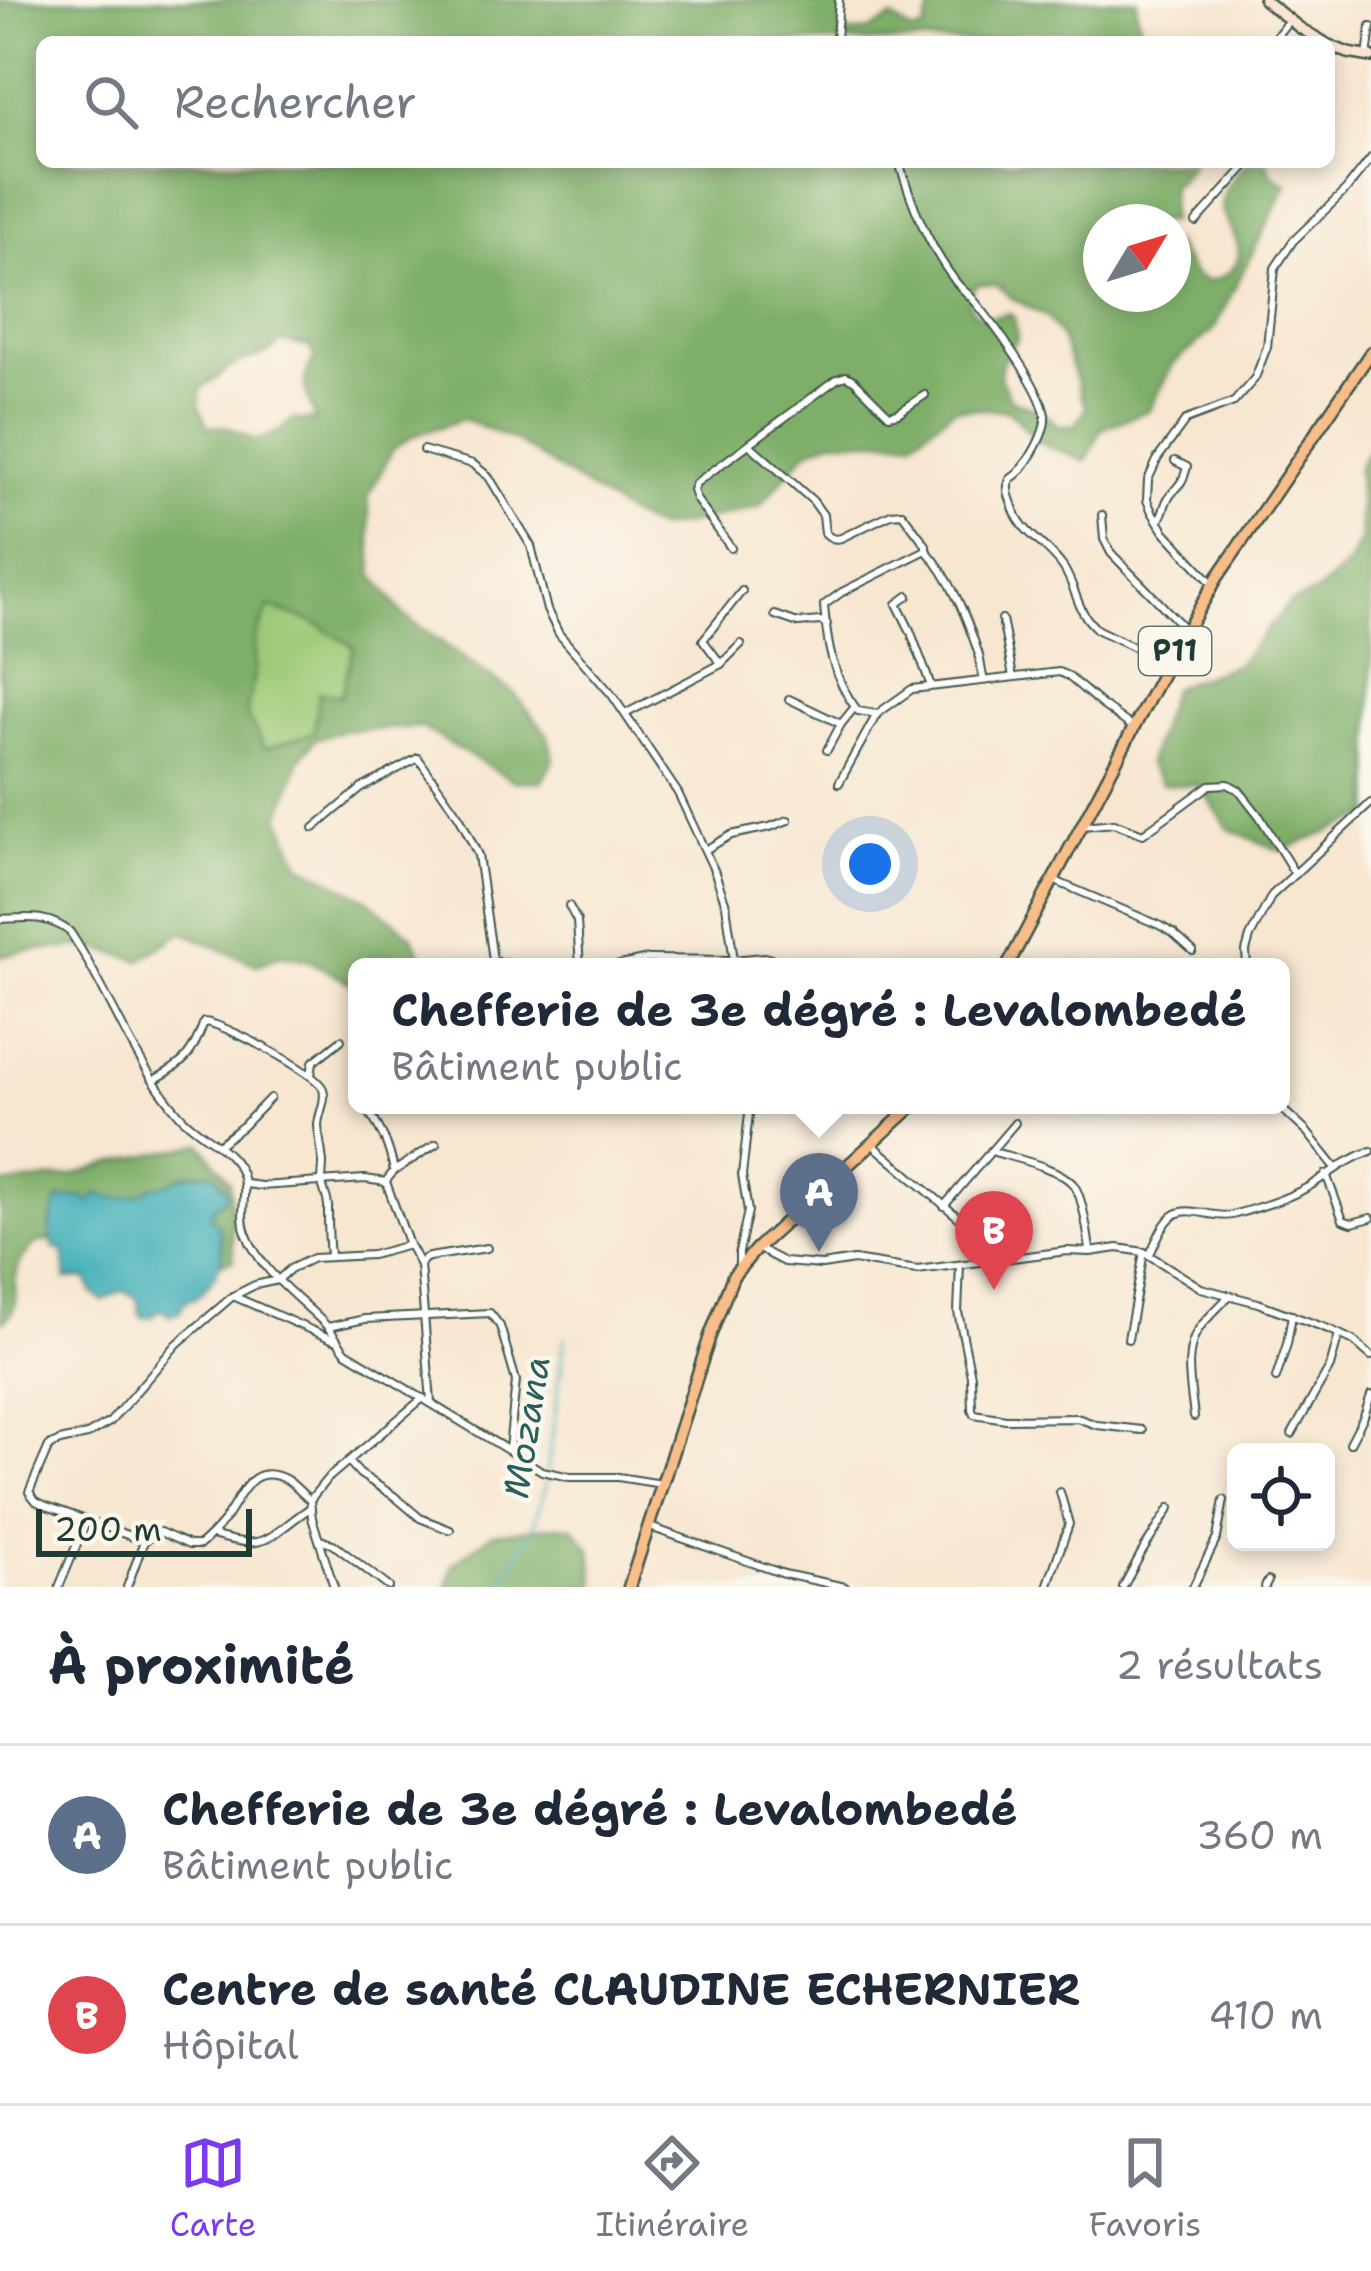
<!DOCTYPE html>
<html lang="fr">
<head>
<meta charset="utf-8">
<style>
  body { margin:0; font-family:"Shantell Sans",sans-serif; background:#f2f2f3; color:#1f2937 }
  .controls { position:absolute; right:36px; bottom:36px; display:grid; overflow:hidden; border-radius:18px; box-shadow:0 6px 18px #0003 }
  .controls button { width:108px; height:108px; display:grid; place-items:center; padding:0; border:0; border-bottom:3px solid #e0e1e3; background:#fff; color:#1f2937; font:60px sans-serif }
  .compass { position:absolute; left:1083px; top:204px; width:108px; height:108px; border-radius:50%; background:#fff; box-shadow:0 6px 18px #0003; rotate:52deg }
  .scale { position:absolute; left:36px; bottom:30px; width:216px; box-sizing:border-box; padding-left:12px; border:6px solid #1f3d34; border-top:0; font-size:33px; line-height:42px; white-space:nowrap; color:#1f3d34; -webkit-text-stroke:9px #fbf7ec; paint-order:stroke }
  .you { position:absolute; left:870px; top:864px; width:42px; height:42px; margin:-30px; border:9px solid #fff; border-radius:50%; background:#1a73e8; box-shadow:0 0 0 18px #1a73e833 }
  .badge { display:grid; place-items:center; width:78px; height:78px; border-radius:50%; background:#7c3aed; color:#fff; font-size:39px; font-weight:700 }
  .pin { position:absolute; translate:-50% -99px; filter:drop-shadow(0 3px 6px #0008) }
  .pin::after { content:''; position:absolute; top:63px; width:42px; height:36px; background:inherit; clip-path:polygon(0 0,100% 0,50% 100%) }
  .popup { position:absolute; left:348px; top:958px; width:942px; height:156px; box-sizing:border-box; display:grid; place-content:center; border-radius:18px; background:#fff; filter:drop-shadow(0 3px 9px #0005); font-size:39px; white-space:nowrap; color:#747a83 }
  .popup b { font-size:45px; color:#1f2937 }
  .popup::after { content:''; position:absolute; left:50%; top:100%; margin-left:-24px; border:24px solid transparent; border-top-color:#fff }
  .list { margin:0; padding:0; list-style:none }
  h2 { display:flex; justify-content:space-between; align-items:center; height:156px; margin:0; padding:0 48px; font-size:51px }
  h2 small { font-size:39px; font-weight:400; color:#747a83 }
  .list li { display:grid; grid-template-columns:78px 1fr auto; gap:36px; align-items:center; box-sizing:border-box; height:180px; padding:0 48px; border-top:3px solid #e0e1e3 }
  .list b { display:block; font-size:45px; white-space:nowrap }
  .list p { margin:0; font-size:39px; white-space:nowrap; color:#747a83 }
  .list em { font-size:39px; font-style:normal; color:#747a83 }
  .icon { flex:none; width:66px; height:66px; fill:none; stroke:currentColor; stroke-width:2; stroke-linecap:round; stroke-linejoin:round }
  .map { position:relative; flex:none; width:1371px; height:1587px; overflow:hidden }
  .search { position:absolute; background:#fff; box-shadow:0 6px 18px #0003; left:36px; right:36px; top:36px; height:132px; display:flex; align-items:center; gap:30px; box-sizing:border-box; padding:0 42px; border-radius:18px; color:#747a83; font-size:45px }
  .sheet { height:516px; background:#fff }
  nav { display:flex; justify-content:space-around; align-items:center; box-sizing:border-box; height:168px; border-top:3px solid #e0e1e3; background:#fff; font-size:33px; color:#747a83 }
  nav a { display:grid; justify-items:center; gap:6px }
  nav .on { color:#7c3aed }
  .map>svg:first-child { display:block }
</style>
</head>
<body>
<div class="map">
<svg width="1371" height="1587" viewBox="0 0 1371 1587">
  <rect width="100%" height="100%" fill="#fbf7ec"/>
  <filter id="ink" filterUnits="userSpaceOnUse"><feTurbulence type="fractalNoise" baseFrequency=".00833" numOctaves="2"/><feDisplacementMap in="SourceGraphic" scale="24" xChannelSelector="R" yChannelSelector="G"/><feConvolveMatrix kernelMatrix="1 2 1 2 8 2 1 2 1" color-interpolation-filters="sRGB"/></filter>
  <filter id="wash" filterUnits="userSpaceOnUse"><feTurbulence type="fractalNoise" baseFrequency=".004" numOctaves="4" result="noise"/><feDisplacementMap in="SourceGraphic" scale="48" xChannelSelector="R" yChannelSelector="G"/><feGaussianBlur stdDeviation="2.7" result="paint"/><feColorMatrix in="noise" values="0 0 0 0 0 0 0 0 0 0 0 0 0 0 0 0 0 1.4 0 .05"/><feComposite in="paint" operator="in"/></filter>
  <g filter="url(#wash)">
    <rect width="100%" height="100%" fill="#f7e6d0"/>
    <polygon fill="#9eca77" stroke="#5e8456" stroke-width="3" points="269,607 313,622 354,647 341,696 319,693 315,732 265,749 246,714 255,670 255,639"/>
    <g fill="#7eae68" stroke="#4e764e" stroke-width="3" fill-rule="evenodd">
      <path d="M0,0H805L823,4L826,0H845L841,34L869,31L892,18L912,32L924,30L933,0H1137L1136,8L1144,42H42V162H1192L1178,182L1171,185L1170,222H1101V294H1173V243L1193,274L1205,281C1226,280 1245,265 1237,242C1233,228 1222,220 1222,205C1222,189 1237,175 1246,162H1267L1272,175L1287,185L1213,330L1173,364L1149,410L1101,429L1086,462L1038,442L1008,410L955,408L913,440H832L808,450L759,507L682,525L655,528L630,516L514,440L463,419L413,436L393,449L368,496L373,574L403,615L515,694L547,734L554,758L542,781H514L421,727L341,731L315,739L300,759L280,816L299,863L368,900L412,936L427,967H357V987L308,960L281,955L257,965L183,932L140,960L88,946L23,951L0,957ZM978,284L997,285L1012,298L1047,317L1061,337L1086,409L1075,426H1060L1038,409L1013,401L1008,396L1000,376L1002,362L1017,339L1014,318L1009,313C988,320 970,320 968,294ZM281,341L310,347L315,359C297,383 307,394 316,420H292L280,431L257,441L225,426L208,427L199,405L201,388C214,381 224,371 236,364C253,355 269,358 281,341ZM269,607L313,622L354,647L341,696L319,692L314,732L265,749L246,714L255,670V639Z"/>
      <polygon points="1371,446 1371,815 1281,851 1229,829 1200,786 1162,784 1148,764 1172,688 1238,664 1290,603 1316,593 1349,564 1361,538 1358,468"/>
      <path d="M202,1144L230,1182L233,1260L222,1264L223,1249L219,1225L210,1217L215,1205L225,1199V1186L213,1172L189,1173L159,1188L151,1187C136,1200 115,1202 98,1194L89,1202L59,1199L50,1223V1241L35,1243C29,1251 21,1258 18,1268C10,1289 24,1306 2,1322L0,1185L72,1176L111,1163Z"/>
      <polygon points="559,1526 572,1527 591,1549 595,1587 447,1587 453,1564 493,1533"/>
    </g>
    <path fill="#3eaeb8" stroke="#2e7676" stroke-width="3" d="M213,1172L228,1193L225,1199L215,1205L210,1217L219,1224C220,1253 227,1258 209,1284C201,1294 198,1298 185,1301L180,1312L171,1316L161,1309L151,1317H142C134,1301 146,1299 122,1291L103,1301L93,1294L86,1278L66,1279L63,1250L54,1249C47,1233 52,1214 59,1199L82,1197L89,1202L98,1194C114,1201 137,1199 151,1187C165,1187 173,1180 186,1175C193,1173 204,1174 213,1172Z"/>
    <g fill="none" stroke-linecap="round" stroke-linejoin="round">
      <polyline stroke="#3eaeb8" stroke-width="3" points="499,1587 531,1533 545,1489 565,1337"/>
    </g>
  </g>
  <g filter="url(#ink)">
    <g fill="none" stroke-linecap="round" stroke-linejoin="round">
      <g stroke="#3f564b" stroke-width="10">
        <g id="street">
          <polyline points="838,42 836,39 839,0"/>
          <polyline points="1272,42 1289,20"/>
          <polyline points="1367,57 1371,27"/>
          <path d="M899,162C912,204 927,243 953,278C958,286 965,291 972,298C991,320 1041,387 1045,415C1047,432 1030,459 1019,472C1012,480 1010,475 1008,486C1007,493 1010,498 1012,504C1021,535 1046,542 1063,567C1078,590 1075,611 1098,630L1168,663"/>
          <polyline points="1196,222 1250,162"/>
          <path d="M750,445L813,501L823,515L825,533C830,538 834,540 841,538L891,514L902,513L926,545V550C951,578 966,616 978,652C981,661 981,671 984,680"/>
          <polyline points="423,450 473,464 489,477 531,546 547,610 559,634 612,695 678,793 714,870 726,905 735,967"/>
          <polyline points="1102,515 1104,539 1111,553 1187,631"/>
          <path d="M1158,521C1164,514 1164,504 1169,497C1179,484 1182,485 1187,467L1175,461"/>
          <polyline points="731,548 696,499 693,490 696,483 837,379 846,376 854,380 889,415 898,413 925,395"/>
          <path d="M926,550L842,592L824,605C827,644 832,678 858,711L877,714L912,689L1059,672L1068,676L1102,705L1134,728"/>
          <polyline points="1213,584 1165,532 1152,512 1147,500 1148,480 1158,458 1186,420 1234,402 1255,378 1267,347 1275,268 1293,241 1346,190 1371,158"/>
          <polyline points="908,596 897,604 910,630 931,686"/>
          <polyline points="775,615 798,623 820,621 827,624"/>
          <polyline points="1002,619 1013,677"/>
          <polyline points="721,664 703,640 742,591"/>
          <polyline points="789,699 841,724"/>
          <polyline points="625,714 721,664 741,644"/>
          <polyline points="827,750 841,724 854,708"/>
          <polyline points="839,783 877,714"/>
          <polyline points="1082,826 1114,823 1143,834 1210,785 1228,784 1239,790 1260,817 1295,874"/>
          <polyline points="314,828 362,788 418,758 460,818 478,855 494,967"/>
          <polyline points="705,850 731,835 770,827 788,820"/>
          <polyline points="1053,880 1159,925 1173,933 1193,951"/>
          <polyline points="569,906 577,921 580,967"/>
          <path d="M0,919C27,918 47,914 70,932C109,991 132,1061 179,1114C197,1135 227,1145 240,1170C250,1189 238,1213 246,1233C260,1271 297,1296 324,1323C333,1332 338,1343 346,1352L542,1471L570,1477H618L662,1484"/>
          <polyline points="493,961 538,967"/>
          <polyline points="611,967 648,959 733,960 764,957 772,959 779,967"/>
          <polyline points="1247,967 1246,951 1250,937 1272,895 1371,803"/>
          <polyline points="311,1075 313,1062 341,1040"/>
          <path d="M154,1080C185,1063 192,1056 204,1022C221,1022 319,1074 323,1089C327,1101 318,1114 318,1126C319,1138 322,1151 323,1163C323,1169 322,1176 322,1182C323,1191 329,1200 328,1209C328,1225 328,1239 330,1255"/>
          <path d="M363,1105C380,1126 389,1144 394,1171"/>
          <polyline points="1278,1105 1307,1132 1335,1167"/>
          <polyline points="872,1144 965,1223 984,1218 1018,1223"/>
          <polyline points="218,1145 243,1126 270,1098"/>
          <path d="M991,1151C1013,1158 1058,1167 1073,1184C1083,1195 1088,1235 1090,1250"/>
          <polyline points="1326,1174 1343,1220 1352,1223 1371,1218"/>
          <polyline points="386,1181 394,1171 436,1144"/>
          <polyline points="386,1182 409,1245 420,1265 431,1402"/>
          <polyline points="246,1184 261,1186 365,1179 386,1182"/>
          <polyline points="944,1206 1015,1123"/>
          <polyline points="757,1248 784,1262 822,1265 854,1260 917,1270 1067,1251 1090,1252 1118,1248 1144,1252 1201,1288 1258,1303 1331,1330 1354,1341 1371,1356"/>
          <path d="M1150,1254C1156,1242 1163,1221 1176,1214C1192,1206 1215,1219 1232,1215C1258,1208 1291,1198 1313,1184C1333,1171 1348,1159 1371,1151"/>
          <polyline points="420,1265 424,1259 429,1257 487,1248"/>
          <polyline points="960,1265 958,1312 971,1376 972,1409 974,1414 1006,1419 1077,1418 1097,1425 1142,1430"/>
          <polyline points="739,1267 739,1252 748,1211 742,1175 750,1105"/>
          <polyline points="233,1296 334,1340"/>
          <polyline points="328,1327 365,1319 490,1313 500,1326 516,1381 509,1449"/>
          <polyline points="1128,1339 1144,1252"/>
          <polyline points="1276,1378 1287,1344 1292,1315"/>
          <path d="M1194,1417C1191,1388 1182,1351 1200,1327C1208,1317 1219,1307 1228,1297"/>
          <polyline points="1292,1434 1330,1367 1339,1334"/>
          <polyline points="1350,1443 1364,1416 1371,1395"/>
          <polyline points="350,1463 360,1474 394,1496 420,1518 450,1530"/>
          <polyline points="310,1500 326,1480 423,1398"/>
          <polyline points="650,1527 784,1574 845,1587"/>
          <path d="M212,1535C269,1552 264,1539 310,1508"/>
          <polyline points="320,1540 333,1544 389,1587"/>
          <polyline points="144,1541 44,1505 36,1501 29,1492 49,1446 60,1441 87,1435 110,1422 177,1344 233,1296 255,1285 278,1280 290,1269 313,1258 372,1255 409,1245"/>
          <polyline points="59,1587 87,1520"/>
          <path d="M127,1587L144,1541L160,1532L189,1545H200C210,1536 220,1527 227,1516C242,1494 252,1461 287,1480C295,1485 302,1494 310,1500L312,1518L334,1587"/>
          <polyline points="1047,1587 1069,1524 1060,1492"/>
          <polyline points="1123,1587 1142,1552 1170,1508"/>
          <polyline points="1193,1587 1217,1538 1224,1500"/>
          <polyline points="1265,1587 1268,1581"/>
        </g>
      </g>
      <g stroke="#3f564b" stroke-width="14">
        <g id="secondary">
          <polyline points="1264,0 1300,28 1324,42"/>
          <polyline points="1329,45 1348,53 1371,57"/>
        </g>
      </g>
      <g stroke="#3f564b" stroke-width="15">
        <g id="primary">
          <polyline points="1007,967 1168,663 1217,578 1371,352"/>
          <polyline points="629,1587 710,1336 733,1276 757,1248 914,1105"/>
        </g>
      </g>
      <use href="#street" stroke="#fff" stroke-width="6"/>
      <use href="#secondary" stroke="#fce5d0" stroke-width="9"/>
      <use href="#primary" stroke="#f8bd89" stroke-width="10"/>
    </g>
  </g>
  <g text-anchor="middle" stroke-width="9" stroke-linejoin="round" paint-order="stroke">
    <rect fill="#fbf7ec" stroke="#61756b" stroke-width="3" x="1139" y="627" width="72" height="48" rx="9"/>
    <g font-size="30" font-weight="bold" fill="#1f3d34">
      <text x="1175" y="661">P11</text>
    </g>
    <g font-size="36" font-style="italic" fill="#285f5c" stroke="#fbf7ec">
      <text transform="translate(526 1427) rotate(-81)" y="13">Mozana</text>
    </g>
  </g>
</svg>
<div class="controls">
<button><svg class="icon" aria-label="locate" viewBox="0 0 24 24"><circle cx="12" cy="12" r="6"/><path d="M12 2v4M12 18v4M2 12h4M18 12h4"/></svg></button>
</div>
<svg class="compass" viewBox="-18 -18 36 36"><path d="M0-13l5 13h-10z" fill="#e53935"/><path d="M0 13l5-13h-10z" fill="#747a83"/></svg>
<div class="scale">200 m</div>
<div class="you"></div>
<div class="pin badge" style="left:819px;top:1252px;background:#5c6f8a">A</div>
<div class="popup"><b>Chefferie de 3e dégré : Levalombedé</b>Bâtiment public</div>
<div class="pin badge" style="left:994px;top:1290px;background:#e0444e">B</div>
<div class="search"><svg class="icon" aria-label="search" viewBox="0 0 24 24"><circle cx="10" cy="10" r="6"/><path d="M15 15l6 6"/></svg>Rechercher</div>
</div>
<section class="sheet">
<h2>À proximité<small>2 résultats</small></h2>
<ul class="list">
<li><span class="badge" style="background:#5c6f8a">A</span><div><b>Chefferie de 3e dégré : Levalombedé</b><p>Bâtiment public</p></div><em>360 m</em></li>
<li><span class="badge" style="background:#e0444e">B</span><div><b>Centre de santé CLAUDINE ECHERNIER</b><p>Hôpital</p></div><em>410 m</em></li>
</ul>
</section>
<nav>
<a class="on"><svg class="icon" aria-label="map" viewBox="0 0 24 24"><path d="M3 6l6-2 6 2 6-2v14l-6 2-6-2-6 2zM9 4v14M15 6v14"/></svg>Carte</a>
<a><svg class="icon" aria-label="directions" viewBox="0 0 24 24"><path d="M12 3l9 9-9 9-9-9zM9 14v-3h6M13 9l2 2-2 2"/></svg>Itinéraire</a>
<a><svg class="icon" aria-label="saved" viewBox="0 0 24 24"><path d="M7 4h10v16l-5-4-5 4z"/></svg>Favoris</a>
</nav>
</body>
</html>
